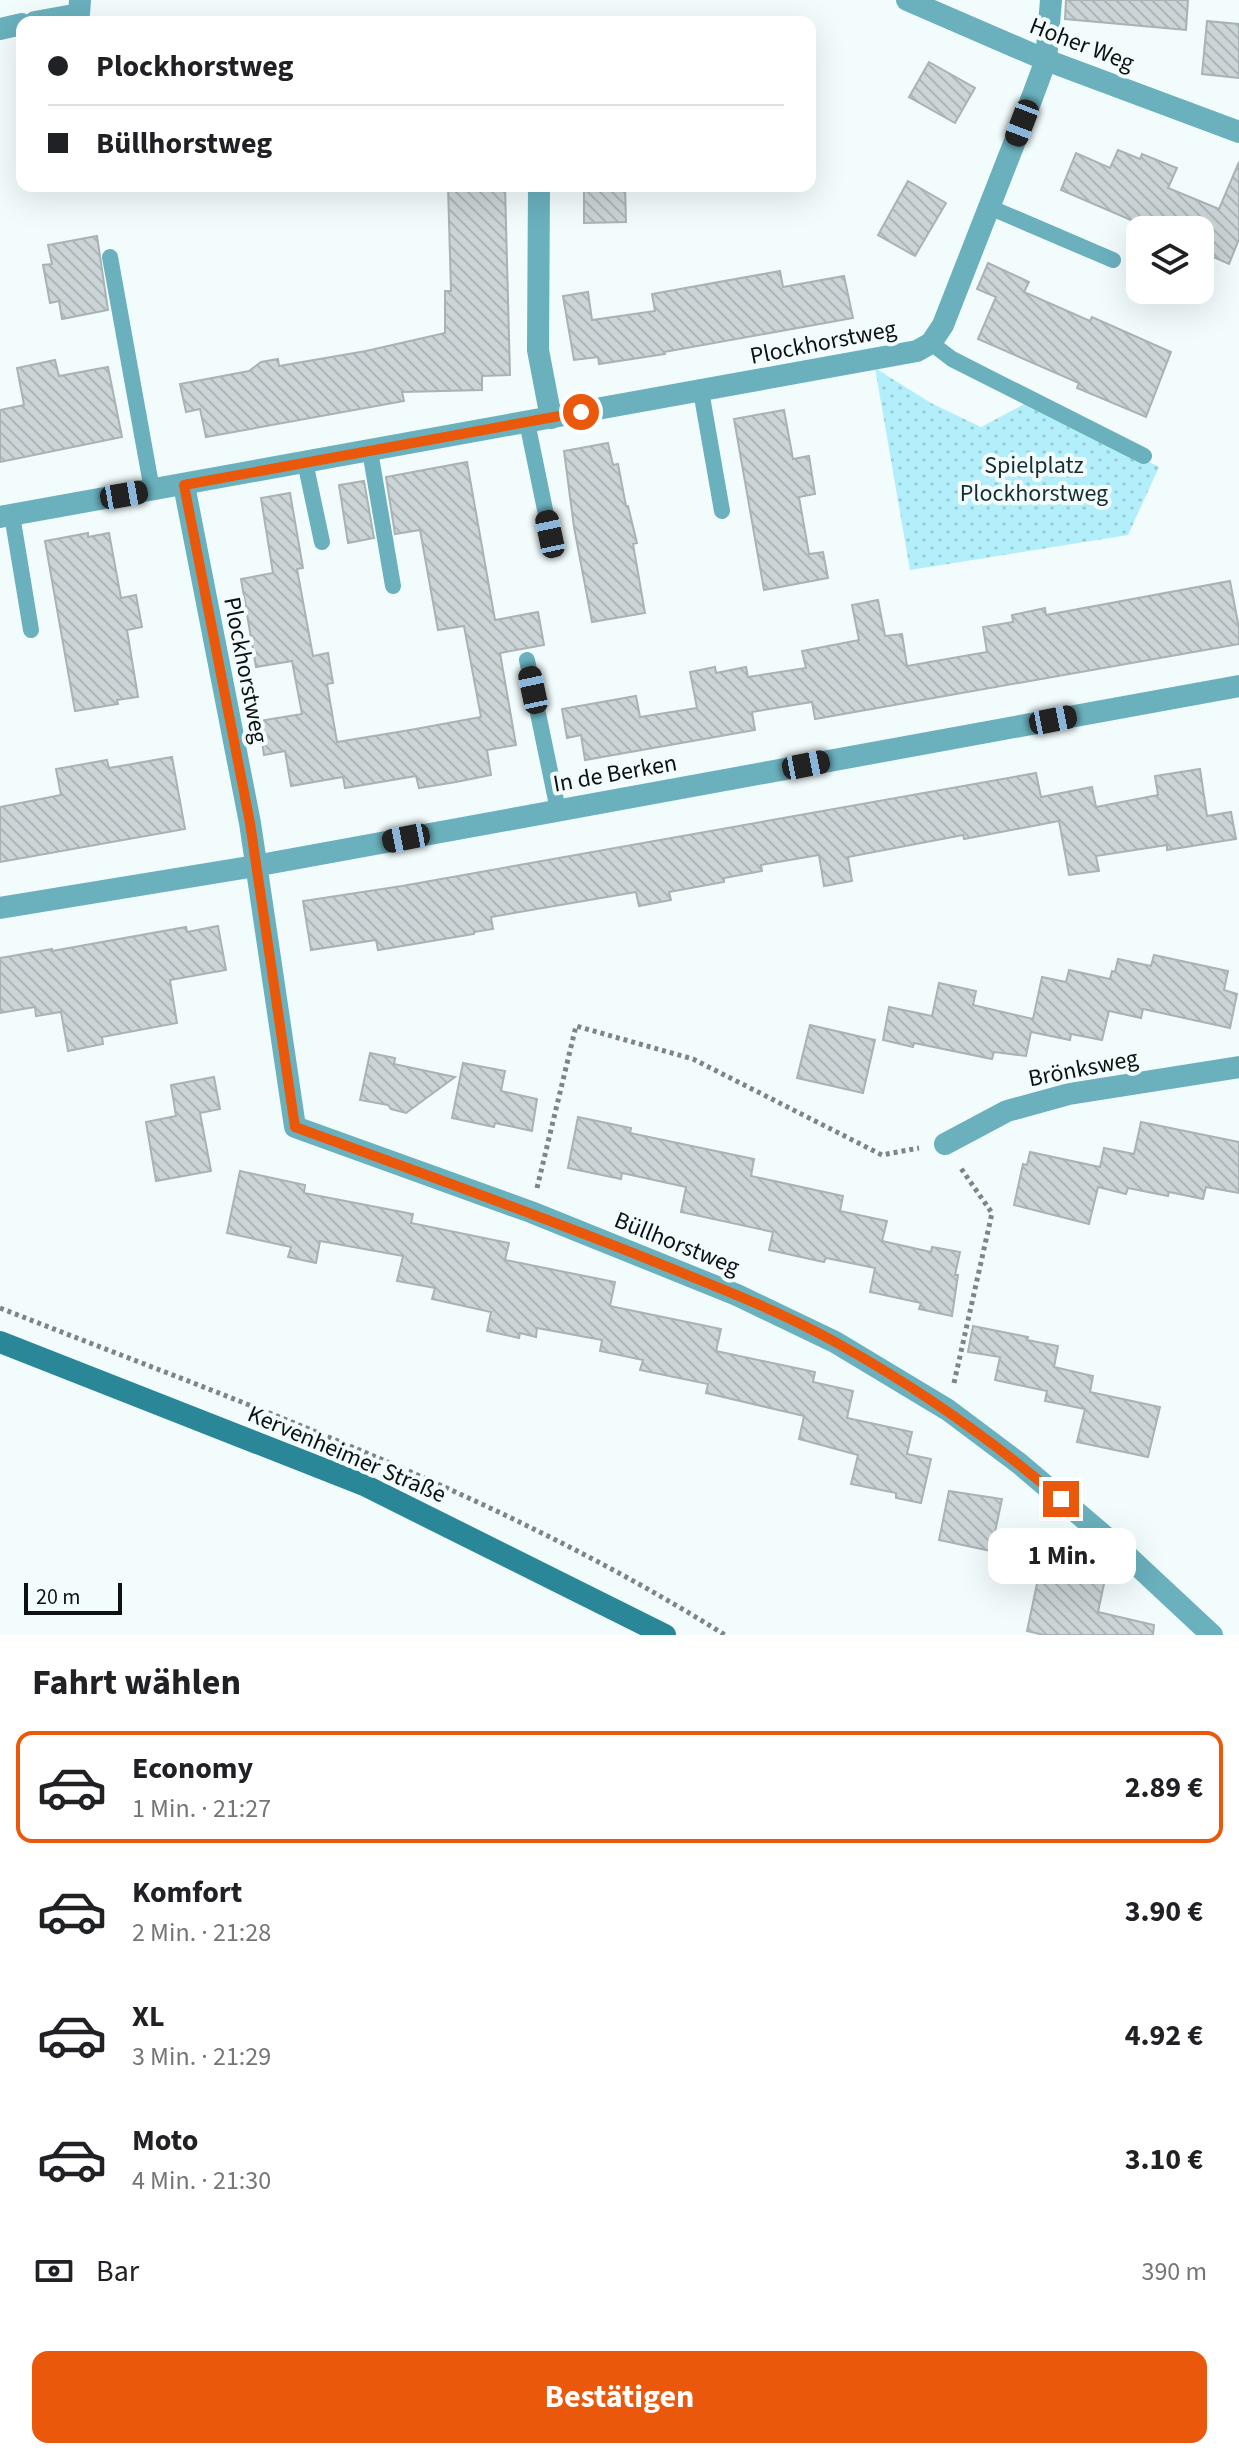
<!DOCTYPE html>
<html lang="de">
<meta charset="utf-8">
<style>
:root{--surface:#fff;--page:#f6f6f6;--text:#202124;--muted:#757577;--line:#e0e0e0;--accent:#ea580c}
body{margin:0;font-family:"Source Sans 3",sans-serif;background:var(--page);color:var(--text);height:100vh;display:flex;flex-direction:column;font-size:30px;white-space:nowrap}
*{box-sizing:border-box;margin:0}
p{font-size:26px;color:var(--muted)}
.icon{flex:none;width:44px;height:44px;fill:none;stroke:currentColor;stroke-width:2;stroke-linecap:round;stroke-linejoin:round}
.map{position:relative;height:1635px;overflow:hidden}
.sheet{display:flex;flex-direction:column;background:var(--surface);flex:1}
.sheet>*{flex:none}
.banner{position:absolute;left:16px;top:16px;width:800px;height:176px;border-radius:16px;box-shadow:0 8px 32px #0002;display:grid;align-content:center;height:176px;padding:0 32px;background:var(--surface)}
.tools{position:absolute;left:1126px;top:216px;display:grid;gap:16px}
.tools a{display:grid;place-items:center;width:88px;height:88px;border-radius:16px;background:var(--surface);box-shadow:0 8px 32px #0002;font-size:40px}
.scale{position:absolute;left:24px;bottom:20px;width:98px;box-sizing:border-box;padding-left:8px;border:4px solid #0e1111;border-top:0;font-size:22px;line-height:28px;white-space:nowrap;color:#0e1111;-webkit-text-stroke:6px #f2fcfd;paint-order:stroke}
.end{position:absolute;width:36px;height:36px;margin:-18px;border:10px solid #ea580c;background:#fff;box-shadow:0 0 0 4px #fff}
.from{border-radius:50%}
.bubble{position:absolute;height:56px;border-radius:16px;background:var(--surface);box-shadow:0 8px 32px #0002;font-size:26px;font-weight:700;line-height:56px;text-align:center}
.car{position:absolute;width:24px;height:48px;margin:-24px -12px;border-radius:10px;box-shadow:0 0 6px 2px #0007;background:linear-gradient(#222 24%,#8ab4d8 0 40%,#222 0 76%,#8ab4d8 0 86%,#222 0)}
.banner b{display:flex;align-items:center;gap:28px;height:76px;font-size:30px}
.banner b+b{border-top:2px solid var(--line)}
.banner i{width:20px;height:20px;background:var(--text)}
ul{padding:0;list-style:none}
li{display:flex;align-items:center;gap:24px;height:112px;margin:0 16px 12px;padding:0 16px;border:4px solid transparent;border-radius:16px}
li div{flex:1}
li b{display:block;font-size:30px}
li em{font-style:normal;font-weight:700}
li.active{border-color:var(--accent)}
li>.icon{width:72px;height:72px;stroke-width:1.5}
h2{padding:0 32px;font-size:36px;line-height:96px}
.pay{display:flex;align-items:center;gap:20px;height:88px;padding:0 32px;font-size:30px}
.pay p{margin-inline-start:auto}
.cta{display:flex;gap:16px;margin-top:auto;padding:16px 32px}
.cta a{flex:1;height:92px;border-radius:16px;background:var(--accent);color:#fff;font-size:32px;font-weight:700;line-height:92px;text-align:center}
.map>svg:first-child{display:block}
.grass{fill:url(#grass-dots)}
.building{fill:url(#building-back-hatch);stroke:#a9b2b4;stroke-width:2}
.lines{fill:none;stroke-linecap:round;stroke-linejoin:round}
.path{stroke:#7f8586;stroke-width:5;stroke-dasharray:4 4;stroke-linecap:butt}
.service{stroke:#6ab0bd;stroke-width:16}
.minor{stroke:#6ab0bd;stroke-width:22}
.secondary{stroke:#298797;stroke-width:22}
.route{stroke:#ea580c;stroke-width:10}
.labels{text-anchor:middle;stroke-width:8;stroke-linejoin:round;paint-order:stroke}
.street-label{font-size:24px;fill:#0e1111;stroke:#f2fcfd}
.park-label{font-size:24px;fill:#192d31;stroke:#f2fcfd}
</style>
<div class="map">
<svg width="1239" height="1635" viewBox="0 0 1239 1635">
<defs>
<pattern id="grass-dots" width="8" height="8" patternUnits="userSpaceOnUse" patternTransform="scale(2)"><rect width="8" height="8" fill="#b2effb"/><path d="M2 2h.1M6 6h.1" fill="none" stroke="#98ccd6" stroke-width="1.8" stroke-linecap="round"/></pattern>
<pattern id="building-back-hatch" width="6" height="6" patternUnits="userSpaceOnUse" patternTransform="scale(2)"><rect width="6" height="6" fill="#cbd4d6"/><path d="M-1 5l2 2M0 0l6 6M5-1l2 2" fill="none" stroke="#adb5b7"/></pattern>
</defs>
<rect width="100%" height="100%" fill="#f2fcfd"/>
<!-- grass -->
<polygon class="grass" points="875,368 931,403 981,427 1032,400 1159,467 1128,535 910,570"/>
<!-- building -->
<g class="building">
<polygon points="1066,0 1188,0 1186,30 1065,19"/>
<polygon points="1207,21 1239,24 1239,78 1202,74"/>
<polygon points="929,62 975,88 955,123 909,97"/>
<polygon points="1118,150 1140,159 1142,154 1177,168 1168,188 1219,209 1239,162 1239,239 1229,264 1200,251 1200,230 1154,230 1061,190 1076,153 1110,168"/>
<polygon points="908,181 946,203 915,256 878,235"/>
<polygon points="448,186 505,186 510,375 482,376 482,390 402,392 404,401 206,437 200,409 186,412 180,384 249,371 261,362 278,359 279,366 366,351 445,333 445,291 451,291"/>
<polygon points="584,186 625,186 626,222 584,223"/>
<polygon points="97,236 108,310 62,319 59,301 50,303 43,265 52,264 48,245"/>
<polygon points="988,263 1029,282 1024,292 1090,321 1092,317 1171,352 1146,417 1077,388 1079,383 978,339 996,297 977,289"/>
<polygon points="780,271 783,287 844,276 853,318 664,352 665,354 599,364 598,357 574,360 563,296 588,292 592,320 655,311 652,294"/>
<polygon points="55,360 59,376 108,367 122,437 0,462 0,410 24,405 17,368"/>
<polygon points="784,410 793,459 809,456 815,494 799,497 809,554 823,552 828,578 764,590 734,419"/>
<polygon points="608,443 613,465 618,464 626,506 628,506 637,543 633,544 645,613 592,622 574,527 564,451"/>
<polygon points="467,462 495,620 538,612 544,645 500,653 516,745 487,750 491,775 456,782 419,788 416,776 345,788 343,777 291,786 285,751 264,755 259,721 302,714 292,661 256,667 241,579 273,573 261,498 290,493 303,568 297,569 313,656 328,653 333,683 327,684 337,742 410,730 481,717 464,626 438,630 420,530 395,534 386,477"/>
<polygon points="364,481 374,538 348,543 339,485"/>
<polygon points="88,533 88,537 109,533 121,598 136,595 142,627 127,630 138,697 117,700 118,704 75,711 45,541"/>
<polygon points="1230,581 1239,628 1239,644 815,719 812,702 752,712 755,730 585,760 581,735 567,738 562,709 636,696 640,717 697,708 690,672 715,667 716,673 746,667 748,677 806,668 802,651 859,640 852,605 878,600 885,636 902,634 907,666 987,652 983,627 1013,622 1012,615 1045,608 1046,615"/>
<polygon points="172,757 185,829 0,862 0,807 61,795 56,769 107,760 109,768"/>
<polygon points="1200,769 1207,816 1231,812 1236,839 1167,850 1167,845 1096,856 1099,871 1069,875 1059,821 964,839 963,835 848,857 852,881 824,886 819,855 761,865 762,871 724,878 724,882 669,892 671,900 639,906 636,892 491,917 493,929 474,932 474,934 378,950 376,940 311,950 303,901 402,886 1036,773 1041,797 1092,787 1096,807 1158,795 1155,776"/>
<polygon points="218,926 226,970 170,980 177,1023 102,1037 103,1044 68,1051 61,1012 36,1016 35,1007 0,1013 0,958 52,949 52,951 186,927 187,932"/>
<polygon points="1154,955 1228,971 1224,990 1237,994 1230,1028 1143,1009 1141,1018 1109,1011 1102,1040 1071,1034 1070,1040 1031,1032 1026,1056 994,1052 992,1059 914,1043 913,1047 883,1040 889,1007 932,1016 939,983 976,991 973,1005 1033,1019 1042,977 1066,982 1069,970 1110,979 1112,971 1115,972 1118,959 1151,966"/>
<polygon points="810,1025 875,1040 863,1093 797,1078"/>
<polygon points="370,1053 395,1058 394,1064 455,1077 406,1113 391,1109 388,1105 360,1100"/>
<polygon points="463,1063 505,1071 501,1091 537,1099 532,1131 495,1123 494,1127 452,1118"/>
<polygon points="214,1077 220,1109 200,1113 211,1171 156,1181 146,1122 176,1116 171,1085"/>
<polygon points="578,1117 631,1128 630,1133 754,1159 751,1176 843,1196 840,1211 887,1221 882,1241 931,1252 932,1247 960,1252 955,1275 958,1275 952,1316 919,1309 921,1303 870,1292 875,1268 826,1258 824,1262 769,1250 773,1232 681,1212 686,1187 622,1173 621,1179 568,1168"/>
<polygon points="1141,1122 1239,1142 1239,1193 1206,1187 1203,1199 1169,1192 1168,1196 1128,1188 1126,1194 1098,1187 1089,1224 1014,1205 1023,1164 1027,1165 1030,1152 1100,1167 1104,1148 1134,1154"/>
<polygon points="240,1171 305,1185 304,1193 413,1214 411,1223 509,1243 505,1260 615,1282 610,1306 721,1329 716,1351 815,1372 813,1382 853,1391 847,1418 912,1432 907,1454 931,1459 921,1503 896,1498 896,1493 851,1484 858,1455 799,1439 804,1416 706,1393 708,1384 640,1370 643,1360 600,1351 602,1340 537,1328 536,1337 520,1333 519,1338 487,1331 491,1312 432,1299 435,1288 397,1281 403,1256 320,1241 316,1263 288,1257 291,1247 227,1233"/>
<polygon points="973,1326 1028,1337 1027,1340 1058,1346 1054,1367 1093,1376 1090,1392 1160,1407 1148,1457 1077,1442 1085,1409 1045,1401 1047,1391 995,1380 1000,1357 968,1352"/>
<polygon points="949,1491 1002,1499 991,1551 939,1540"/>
<polygon points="1041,1565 1105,1579 1098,1612 1154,1625 1153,1635 1044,1635 1027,1631"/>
</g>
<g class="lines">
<!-- path -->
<g class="path">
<polyline points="537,1188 576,1026 693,1059 882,1155 919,1148"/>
<path d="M0 1308C247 1405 499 1493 725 1635"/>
<polyline points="954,1383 992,1213 960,1167"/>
</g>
<!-- service -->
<g class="service">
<polyline points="989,207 1113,260"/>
<polyline points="110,257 152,490"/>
<polyline points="931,343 952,359 1144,456"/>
<polyline points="701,391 722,511"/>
<polyline points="527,422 550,534"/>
<polyline points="370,451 393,586"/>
<polyline points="305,462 322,542"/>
<polyline points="12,515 31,630"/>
<polyline points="527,660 558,810"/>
</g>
<!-- minor -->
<g class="minor">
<polyline points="907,0 1046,60 1239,132"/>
<polyline points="35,22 79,14 80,0"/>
<polyline points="0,29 22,24"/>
<polyline points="539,186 538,350 551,418"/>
<polyline points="184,485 250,823 295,1127 531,1212 737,1295 835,1342 948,1410 1020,1464 1122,1551 1212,1635"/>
<polyline points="0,517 917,351 931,343 943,325 1033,95 1046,60 1051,0"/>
<polyline points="0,908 255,866 1239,686"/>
<polyline points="945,1144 1007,1111 1069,1094 1239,1067"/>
</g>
<!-- secondary -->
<polyline class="secondary" points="0,1342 364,1485 665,1635"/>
</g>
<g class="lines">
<!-- route -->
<path class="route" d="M581 412 184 485 250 823 295 1127C413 1170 531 1212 648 1259 711 1285 777 1309 837 1343 918 1388 991 1439 1061 1499"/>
</g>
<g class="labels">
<!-- street labels -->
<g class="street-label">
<text transform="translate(1082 44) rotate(21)" y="8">Hoher Weg</text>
<text transform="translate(823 342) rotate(-11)" y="8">Plockhorstweg</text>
<text transform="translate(246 670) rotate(79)" y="8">Plockhorstweg</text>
<text transform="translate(615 773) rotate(-10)" y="8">In de Berken</text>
<text transform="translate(1083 1068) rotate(-11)" y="8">Brönksweg</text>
<text transform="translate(677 1243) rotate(22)" y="8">Büllhorstweg</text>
<text transform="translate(347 1454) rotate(23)" y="8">Kervenheimer Straße</text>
</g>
<!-- park labels -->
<g class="park-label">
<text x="1034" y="473">Spielplatz<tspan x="1034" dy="28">Plockhorstweg</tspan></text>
</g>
</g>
</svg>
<div class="tools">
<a><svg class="icon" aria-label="layers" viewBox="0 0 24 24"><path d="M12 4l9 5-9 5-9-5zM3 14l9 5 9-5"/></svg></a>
</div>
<div class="scale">20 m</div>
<i class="end from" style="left:581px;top:412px"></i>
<i class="end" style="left:1061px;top:1499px"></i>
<div class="bubble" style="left:988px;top:1528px;width:148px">1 Min.</div>
<i class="car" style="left:1022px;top:123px;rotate:201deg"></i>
<i class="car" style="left:124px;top:495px;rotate:80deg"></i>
<i class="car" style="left:550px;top:534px;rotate:348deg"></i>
<i class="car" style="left:533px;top:690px;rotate:348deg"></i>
<i class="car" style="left:1053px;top:720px;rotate:79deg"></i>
<i class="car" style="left:806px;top:765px;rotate:79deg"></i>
<i class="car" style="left:406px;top:838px;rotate:259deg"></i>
<div class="banner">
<b><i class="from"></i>Plockhorstweg</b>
<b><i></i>Büllhorstweg</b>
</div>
</div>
<section class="sheet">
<h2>Fahrt wählen</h2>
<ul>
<li class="active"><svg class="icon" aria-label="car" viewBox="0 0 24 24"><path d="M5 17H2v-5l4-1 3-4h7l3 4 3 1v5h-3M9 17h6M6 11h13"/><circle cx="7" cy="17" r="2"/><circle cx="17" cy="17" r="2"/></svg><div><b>Economy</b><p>1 Min. · 21:27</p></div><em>2.89 €</em></li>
<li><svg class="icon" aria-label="car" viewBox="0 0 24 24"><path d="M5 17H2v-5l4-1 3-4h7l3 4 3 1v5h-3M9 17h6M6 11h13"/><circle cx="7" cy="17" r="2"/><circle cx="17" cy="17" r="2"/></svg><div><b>Komfort</b><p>2 Min. · 21:28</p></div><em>3.90 €</em></li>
<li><svg class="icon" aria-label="car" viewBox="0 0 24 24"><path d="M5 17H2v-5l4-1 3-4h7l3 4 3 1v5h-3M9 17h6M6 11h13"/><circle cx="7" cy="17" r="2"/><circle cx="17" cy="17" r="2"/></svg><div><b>XL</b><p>3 Min. · 21:29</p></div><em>4.92 €</em></li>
<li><svg class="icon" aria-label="car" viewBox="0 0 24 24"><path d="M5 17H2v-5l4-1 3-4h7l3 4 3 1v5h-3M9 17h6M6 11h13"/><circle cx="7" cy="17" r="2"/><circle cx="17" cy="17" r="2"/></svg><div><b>Moto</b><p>4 Min. · 21:30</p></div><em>3.10 €</em></li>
</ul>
<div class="pay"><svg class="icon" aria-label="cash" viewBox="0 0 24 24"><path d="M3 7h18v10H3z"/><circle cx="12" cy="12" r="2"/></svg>Bar<p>390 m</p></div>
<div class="cta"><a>Bestätigen</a></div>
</section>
